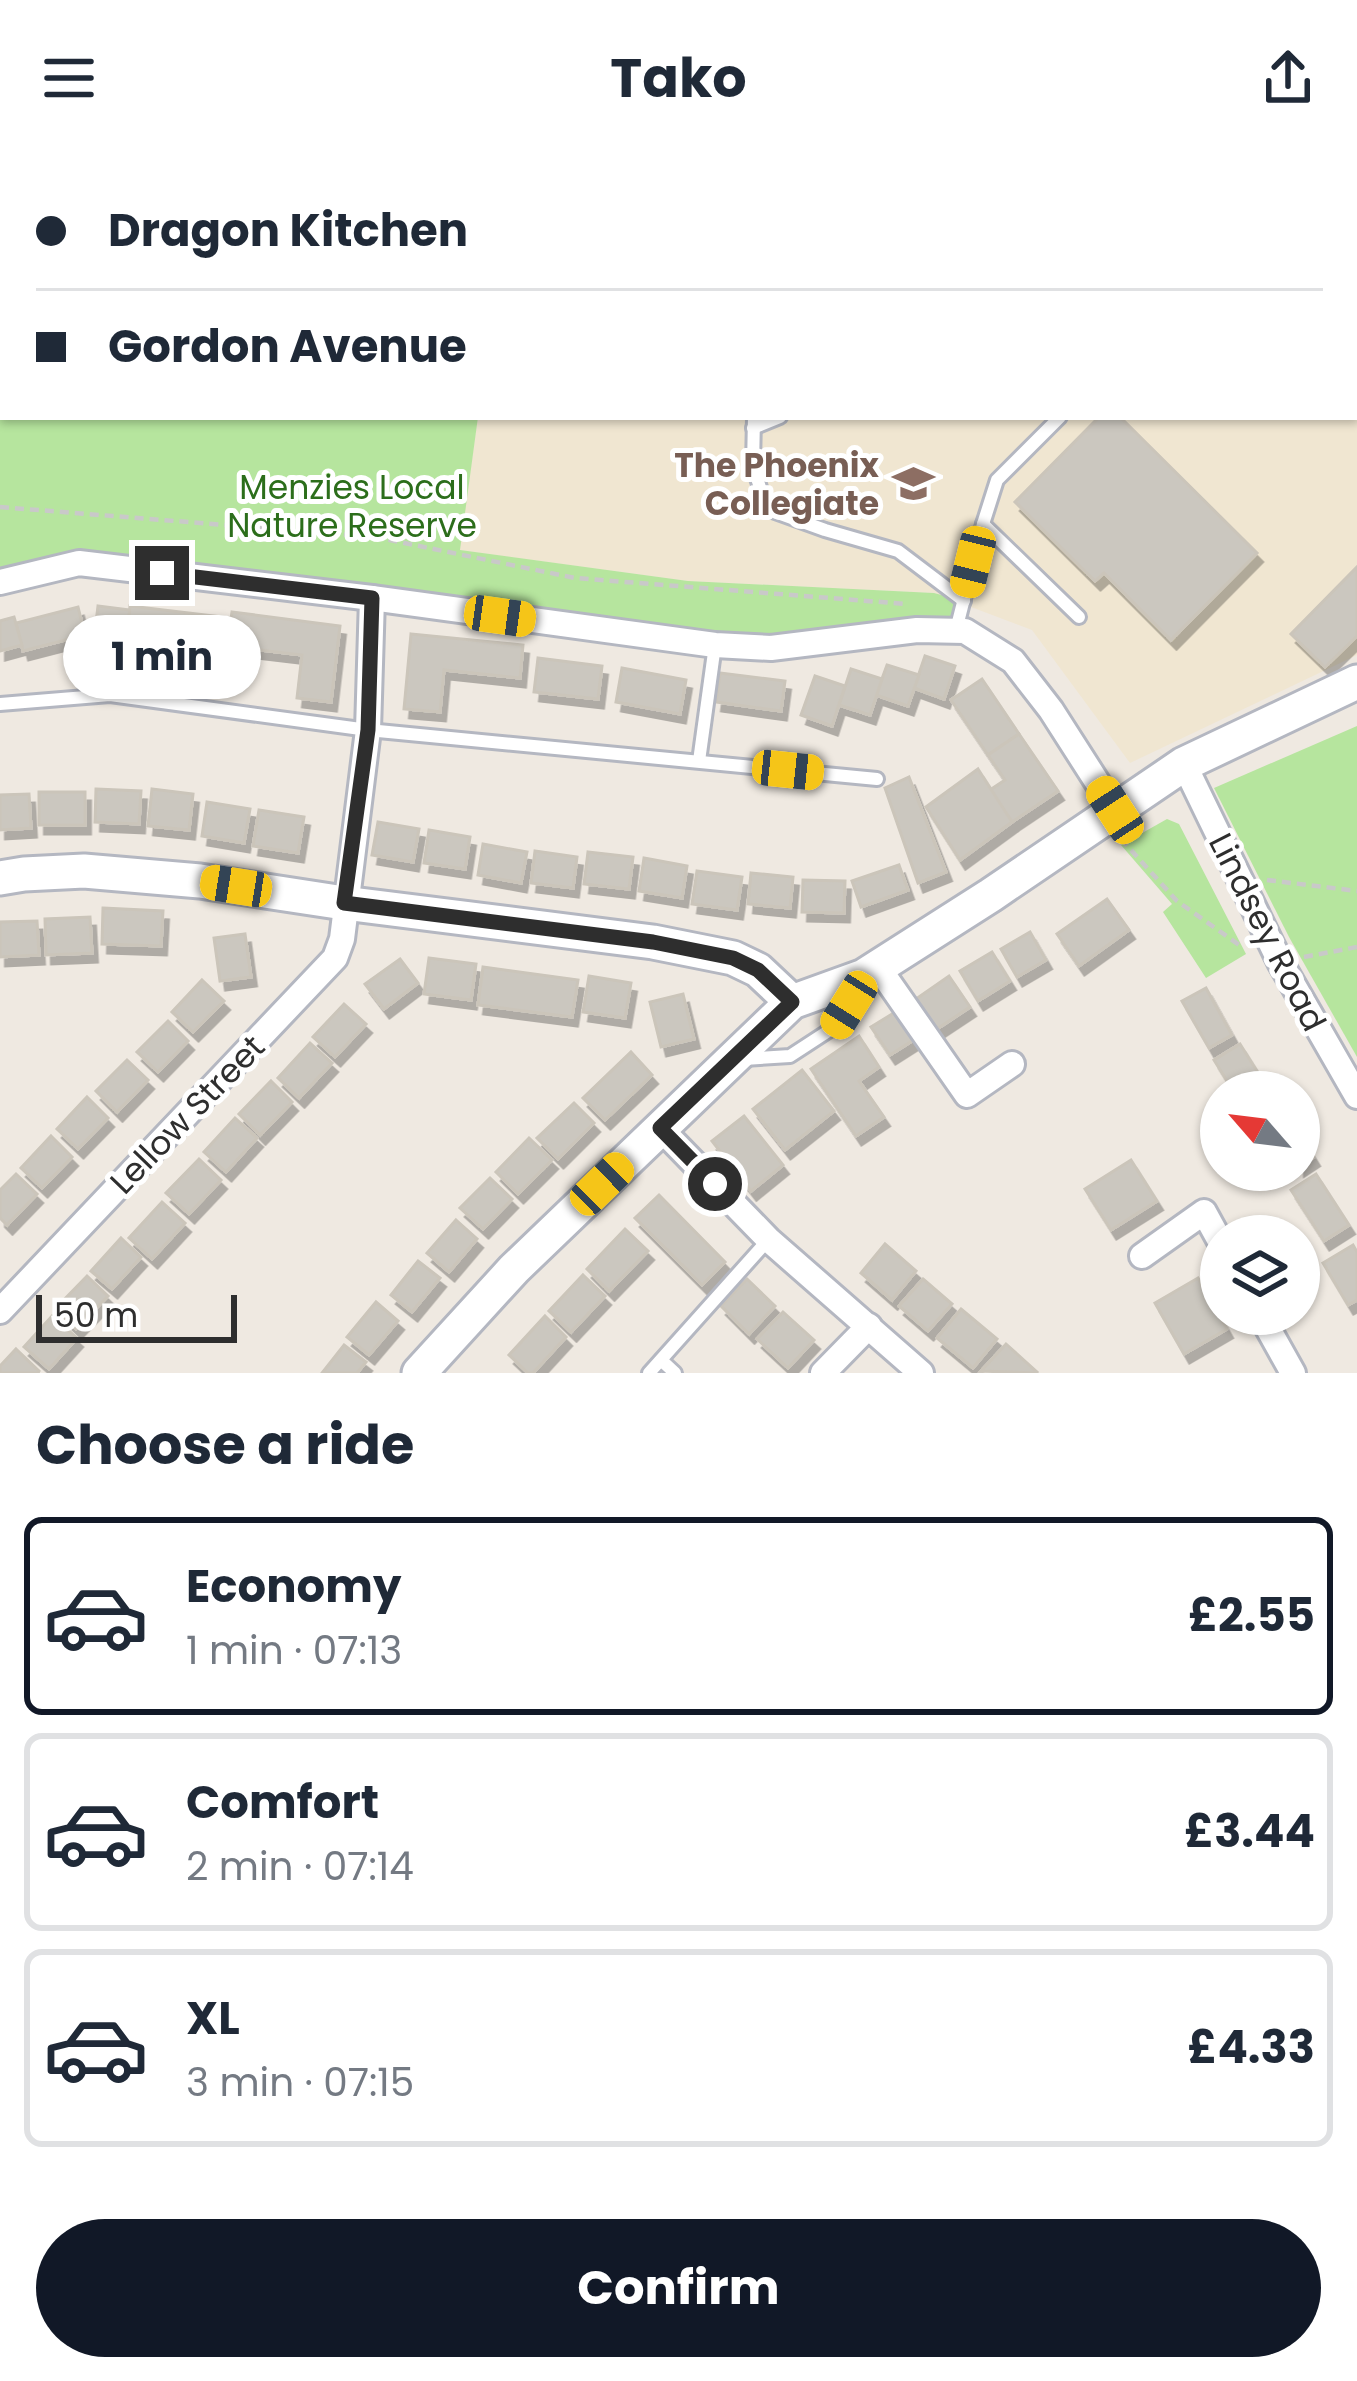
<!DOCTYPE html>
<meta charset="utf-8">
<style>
:root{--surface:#fff;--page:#f2f2f3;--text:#1f2937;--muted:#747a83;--line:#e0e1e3;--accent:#111827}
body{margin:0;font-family:Poppins,sans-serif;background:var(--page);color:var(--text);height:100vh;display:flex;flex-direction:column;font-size:45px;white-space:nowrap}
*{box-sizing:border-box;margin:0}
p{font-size:39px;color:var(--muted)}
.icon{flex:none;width:66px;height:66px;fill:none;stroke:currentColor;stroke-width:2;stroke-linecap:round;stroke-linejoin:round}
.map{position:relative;height:1217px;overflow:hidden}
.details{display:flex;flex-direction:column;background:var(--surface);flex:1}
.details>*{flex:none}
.guide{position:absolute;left:0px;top:0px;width:1359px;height:264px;box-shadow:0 3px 9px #0004;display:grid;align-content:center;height:264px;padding:0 36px;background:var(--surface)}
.needle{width:78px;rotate:298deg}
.tools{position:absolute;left:1200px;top:915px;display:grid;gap:24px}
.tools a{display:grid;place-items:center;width:120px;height:120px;border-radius:50%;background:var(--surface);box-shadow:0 3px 9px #0004;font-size:60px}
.scale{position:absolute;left:36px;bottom:30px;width:201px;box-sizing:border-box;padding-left:12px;border:6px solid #2e2e2e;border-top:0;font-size:33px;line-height:42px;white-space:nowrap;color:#2e2e2e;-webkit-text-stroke:9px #fff;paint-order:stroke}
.end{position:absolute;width:54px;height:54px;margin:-27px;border:15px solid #2e2e2e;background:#fff;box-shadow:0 0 0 6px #fff}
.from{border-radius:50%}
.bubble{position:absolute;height:84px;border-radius:42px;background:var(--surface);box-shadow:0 3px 9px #0004;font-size:39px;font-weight:700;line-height:84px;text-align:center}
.car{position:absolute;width:36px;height:72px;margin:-36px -18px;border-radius:15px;box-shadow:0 0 9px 3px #0007;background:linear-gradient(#f5c518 24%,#345 0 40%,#f5c518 0 76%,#345 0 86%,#f5c518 0)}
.guide b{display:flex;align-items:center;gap:42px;height:114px;font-size:45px}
.guide b+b{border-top:3px solid var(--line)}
.guide i{width:30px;height:30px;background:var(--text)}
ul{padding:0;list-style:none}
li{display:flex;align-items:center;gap:36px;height:198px;margin:0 24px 18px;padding:0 12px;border:6px solid var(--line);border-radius:18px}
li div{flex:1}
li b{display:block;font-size:45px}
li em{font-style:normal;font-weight:700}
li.active{border-color:var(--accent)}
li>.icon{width:108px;height:108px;stroke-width:1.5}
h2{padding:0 36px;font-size:54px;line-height:144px}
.action{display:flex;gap:24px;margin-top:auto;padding:24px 36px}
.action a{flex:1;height:138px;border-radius:72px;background:var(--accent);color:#fff;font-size:48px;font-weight:700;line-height:138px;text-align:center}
header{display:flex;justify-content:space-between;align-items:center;height:156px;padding:0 36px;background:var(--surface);font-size:54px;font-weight:700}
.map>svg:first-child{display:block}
.education{fill:#f0e6d1}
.green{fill:#b6e59e}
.building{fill:#cbc7bf;stroke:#cbc5ba;stroke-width:3;filter:url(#shadow)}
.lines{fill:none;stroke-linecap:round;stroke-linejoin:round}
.lane-casing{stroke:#b4b7c1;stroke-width:18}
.street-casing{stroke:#b4b7c1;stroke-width:30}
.secondary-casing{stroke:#b4b7c1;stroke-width:39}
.path{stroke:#c9c9c9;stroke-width:4.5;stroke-dasharray:9 6;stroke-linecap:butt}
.lane{stroke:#fff;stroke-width:12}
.street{stroke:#fff;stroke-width:24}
.secondary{stroke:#fff;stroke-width:33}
.route{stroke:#2e2e2e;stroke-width:15}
.labels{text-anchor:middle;stroke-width:10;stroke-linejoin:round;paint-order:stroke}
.education-label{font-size:33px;font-weight:bold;fill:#785e54;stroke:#fff;text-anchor:end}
.park-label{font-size:33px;fill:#2c6e1b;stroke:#fff}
.street-label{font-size:33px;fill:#2e2e2e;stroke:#fff}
</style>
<header><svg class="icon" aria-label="menu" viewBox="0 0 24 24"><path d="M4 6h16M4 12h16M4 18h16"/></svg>Tako<svg class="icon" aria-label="share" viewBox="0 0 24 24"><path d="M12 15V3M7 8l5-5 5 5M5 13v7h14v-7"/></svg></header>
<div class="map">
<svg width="1357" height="1217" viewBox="0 0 1357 1217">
<defs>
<filter id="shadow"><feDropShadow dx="5.5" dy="9" stdDeviation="0" flood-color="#0004"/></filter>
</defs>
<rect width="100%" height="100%" fill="#efe9e1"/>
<!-- education -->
<polygon class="education" points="356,0 1357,0 1357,499 1130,607 1032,474 934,437 688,425 459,394 478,261 1356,261 1356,3 358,3"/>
<!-- green -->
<g class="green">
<polygon points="0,0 356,0 358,3 3,3 3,261 478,261 460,394 688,425 934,437 964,445 956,475 771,492 79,407 0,426"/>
<polygon points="1357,570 1357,901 1289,781 1214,632"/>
<polygon points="1167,663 1179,668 1246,798 1206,822 1163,756 1172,748 1121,689"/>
</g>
<!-- building -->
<g class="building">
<polygon points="1095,0 1313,0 1316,3 1098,3"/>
<polygon points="1099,261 1120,261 1257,397 1171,484 1104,417 1095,425 1015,346"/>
<polygon points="1357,411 1357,480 1325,511 1291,478"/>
<polygon points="98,450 130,454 126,487 94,484"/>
<polygon points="130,450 231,462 227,493 127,481"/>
<polygon points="78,451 85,479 23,495 16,467"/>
<polygon points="232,456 340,470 331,546 297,542 302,499 227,490"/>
<polygon points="14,461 22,489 0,495 0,465"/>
<polygon points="411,478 523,489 520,522 444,514 440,556 404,553"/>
<polygon points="925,500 955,510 944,543 914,532"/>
<polygon points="538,502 602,510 598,543 534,536"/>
<polygon points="887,509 919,519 908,550 876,539"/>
<polygon points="622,512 686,524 680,558 616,546"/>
<polygon points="851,513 882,523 870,559 839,549"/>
<polygon points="720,517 785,525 781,555 716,546"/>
<polygon points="815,520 845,530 832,570 801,559"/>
<polygon points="982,523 1019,578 988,599 951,544"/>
<polygon points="1019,578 1058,635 1012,666 990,634 1005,624 988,599"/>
<polygon points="978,613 1012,666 960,704 926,651"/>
<polygon points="909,621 946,716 918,727 885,632"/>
<polygon points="96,633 141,635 139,668 95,666"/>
<polygon points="152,633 193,638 189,674 148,670"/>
<rect x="39" y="636" width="46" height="33"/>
<polygon points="29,638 31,672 0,674 0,639"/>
<polygon points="207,646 250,653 244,687 202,680"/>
<polygon points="259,654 304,661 298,697 253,690"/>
<polygon points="378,666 419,673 413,706 372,699"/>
<polygon points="429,674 470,681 465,713 424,707"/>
<polygon points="483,688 527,696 521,727 478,719"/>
<polygon points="535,695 577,701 573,732 531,727"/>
<polygon points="588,696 633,701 629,733 584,728"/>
<polygon points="644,702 687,710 682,742 639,735"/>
<polygon points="899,709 908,734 861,751 852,725"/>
<polygon points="697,715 742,721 737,754 692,748"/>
<polygon points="751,717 793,721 790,752 748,748"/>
<polygon points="803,724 845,725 844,757 802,756"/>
<polygon points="1107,743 1129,774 1079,810 1057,778"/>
<polygon points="103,752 163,755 161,790 102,788"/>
<polygon points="90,761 92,797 46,799 45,763"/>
<polygon points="37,765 39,799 0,801 0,766"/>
<polygon points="1030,776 1046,804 1017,821 1001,793"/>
<polygon points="245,778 251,821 220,825 214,782"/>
<polygon points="992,796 1010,825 978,845 960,815"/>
<polygon points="429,802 476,808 471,844 424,838"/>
<polygon points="400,803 418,827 384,853 365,828"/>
<polygon points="483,811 578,824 572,861 478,849"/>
<polygon points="589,820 631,827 625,862 583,856"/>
<polygon points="949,820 970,851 934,875 913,845"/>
<polygon points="202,824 224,845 193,876 172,856"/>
<polygon points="1206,832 1232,879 1209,892 1182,845"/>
<polygon points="683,838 694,883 661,891 650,846"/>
<polygon points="344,848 366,868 335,901 313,881"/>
<polygon points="897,855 915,883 890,899 871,871"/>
<polygon points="168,865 188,885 158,916 137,896"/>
<polygon points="859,880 879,911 859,925 884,961 856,980 811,913"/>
<polygon points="310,887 332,907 299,942 278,922"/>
<polygon points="1240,888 1270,936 1234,936 1214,904"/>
<polygon points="631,896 652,919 605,964 583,942"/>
<polygon points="127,904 148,924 117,956 96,935"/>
<polygon points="802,914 834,955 785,994 753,953"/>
<polygon points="271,925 292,946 260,979 239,958"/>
<polygon points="87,941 108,962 78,993 57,973"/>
<polygon points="574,947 594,967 558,1003 537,982"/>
<polygon points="744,960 783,1009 751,1035 712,985"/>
<polygon points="235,962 257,982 226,1016 204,996"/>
<polygon points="1299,977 1314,1001 1299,1011"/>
<polygon points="51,980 72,1001 42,1032 21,1012"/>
<polygon points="529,982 552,1004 518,1038 496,1016"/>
<polygon points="199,1003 221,1024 189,1058 166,1037"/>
<polygon points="1131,1004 1157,1045 1111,1074 1085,1033"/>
<polygon points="16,1018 37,1038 7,1069 0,1062 0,1034"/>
<polygon points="1316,1018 1349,1069 1324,1085 1291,1034"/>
<polygon points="490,1022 512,1043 483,1073 460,1052"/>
<polygon points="659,1039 725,1106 702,1129 635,1062"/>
<polygon points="162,1046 185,1067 152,1103 129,1082"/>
<polygon points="456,1064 477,1083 449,1116 427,1097"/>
<polygon points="625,1073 648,1095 609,1135 587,1113"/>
<polygon points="121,1082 141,1101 112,1133 91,1115"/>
<polygon points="885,1088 916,1115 892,1144 861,1117"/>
<polygon points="1353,1089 1357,1096 1357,1144 1348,1149 1323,1107"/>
<polygon points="418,1105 440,1122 412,1156 391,1139"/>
<polygon points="583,1119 605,1140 571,1176 549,1155"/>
<polygon points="87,1120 108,1140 76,1173 55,1153"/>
<polygon points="1198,1122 1227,1173 1184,1198 1155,1147"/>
<polygon points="747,1123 775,1150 749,1178 721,1150"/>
<polygon points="923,1123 952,1148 928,1175 899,1150"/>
<polygon points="376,1146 398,1165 369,1199 347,1181"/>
<polygon points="961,1153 997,1183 973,1212 937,1182"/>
<polygon points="783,1156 814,1184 788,1212 757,1183"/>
<polygon points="52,1160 77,1182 49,1213 24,1191"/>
<polygon points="545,1160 566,1181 533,1217 528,1217 509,1199"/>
<polygon points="1006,1188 1037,1216 1036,1217 981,1215"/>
<polygon points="344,1189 366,1206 357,1217 322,1217"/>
<polygon points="16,1193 39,1215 38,1217 0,1217 0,1210"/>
</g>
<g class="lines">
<defs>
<g id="lane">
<polyline points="754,261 753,310 767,353 825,374 898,395 964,445"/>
<polyline points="753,272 780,261"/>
<polyline points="983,368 997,324 1060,261"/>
<polyline points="956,474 983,368 1079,461"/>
<polyline points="0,548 110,539 368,574 877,623"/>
<polyline points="699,605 715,489"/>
<polyline points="744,903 790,900 836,870 849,849 847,827"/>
<polyline points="661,1204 675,1217"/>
<polyline points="649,1217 768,1084"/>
</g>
<g id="street">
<polyline points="0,426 79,407 372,442 715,489 771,492 917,474 965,475 1013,505 1051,554 1115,654"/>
<polyline points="1184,608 1280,806 1357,940"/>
<polyline points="878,811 967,939 1012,908"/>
<polyline points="660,972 769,1084 921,1217"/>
<polyline points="1142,1100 1204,1056 1221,1087"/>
<polyline points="0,1155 335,802 342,783 368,574 372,442"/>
<polyline points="1260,1158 1293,1217"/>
<polyline points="823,1217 869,1170"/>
</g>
<g id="secondary">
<polyline points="0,722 24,718 84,715 200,725 344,747 653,786 733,802 758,814 792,846"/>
<polyline points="419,1217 514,1113 792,846 864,820 991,739 1184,608 1357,526"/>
</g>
</defs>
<!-- lane casing -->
<use href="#lane" class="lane-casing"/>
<!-- street casing -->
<use href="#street" class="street-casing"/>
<!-- secondary casing -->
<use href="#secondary" class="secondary-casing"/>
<!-- path -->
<g class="path">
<polyline points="0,351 375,381 575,422 906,448"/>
<polyline points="1121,683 1177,745 1242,791"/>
<polyline points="1267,724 1357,735"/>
<polyline points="1304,801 1357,791"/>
</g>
<!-- lane -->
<use href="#lane" class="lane"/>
<!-- street -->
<use href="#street" class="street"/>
<!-- secondary -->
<use href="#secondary" class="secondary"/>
</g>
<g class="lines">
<!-- route -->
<polyline class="route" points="162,417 372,442 368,574 344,747 653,786 733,802 758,814 792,846 660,972 715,1028"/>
</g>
<!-- icons -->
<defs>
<symbol id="school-bare" viewBox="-9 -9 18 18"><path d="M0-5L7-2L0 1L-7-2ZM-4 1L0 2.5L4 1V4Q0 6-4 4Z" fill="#8d6e63" stroke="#fff" stroke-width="2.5" paint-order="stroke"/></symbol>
</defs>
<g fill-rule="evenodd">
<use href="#school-bare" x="884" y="298" width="59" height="59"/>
</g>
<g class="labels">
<!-- education labels -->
<g class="education-label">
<text x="879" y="321">The Phoenix<tspan x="879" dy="38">Collegiate</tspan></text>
</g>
<!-- park labels -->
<g class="park-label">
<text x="352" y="343">Menzies Local<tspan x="352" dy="38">Nature Reserve</tspan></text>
</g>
<!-- street labels -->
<g class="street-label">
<text transform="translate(1268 776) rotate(63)" y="12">Lindsey Road</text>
<text transform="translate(187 958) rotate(-46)" y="12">Lellow Street</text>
</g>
</g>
</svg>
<div class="tools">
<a><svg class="needle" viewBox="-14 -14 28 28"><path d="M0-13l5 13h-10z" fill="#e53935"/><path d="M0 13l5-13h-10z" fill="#747a83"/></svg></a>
<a><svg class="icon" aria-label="layers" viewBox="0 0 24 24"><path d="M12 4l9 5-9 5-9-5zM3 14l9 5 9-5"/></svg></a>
</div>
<div class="scale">50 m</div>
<i class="end from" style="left:715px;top:1028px"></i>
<i class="end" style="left:162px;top:417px"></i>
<div class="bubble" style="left:63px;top:459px;width:198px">1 min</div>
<i class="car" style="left:973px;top:406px;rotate:194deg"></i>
<i class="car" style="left:500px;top:460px;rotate:98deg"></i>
<i class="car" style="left:788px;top:614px;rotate:96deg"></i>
<i class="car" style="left:1115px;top:654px;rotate:327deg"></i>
<i class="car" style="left:236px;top:730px;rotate:279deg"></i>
<i class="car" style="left:849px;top:849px;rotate:212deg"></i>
<i class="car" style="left:602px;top:1028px;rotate:46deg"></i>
<div class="guide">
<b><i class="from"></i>Dragon Kitchen</b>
<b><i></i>Gordon Avenue</b>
</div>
</div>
<section class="details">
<h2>Choose a ride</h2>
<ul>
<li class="active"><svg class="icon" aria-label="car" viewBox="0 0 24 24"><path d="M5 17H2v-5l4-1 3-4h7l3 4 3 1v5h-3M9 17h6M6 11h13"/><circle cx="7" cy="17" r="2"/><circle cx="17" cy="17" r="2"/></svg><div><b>Economy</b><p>1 min · 07:13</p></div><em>£2.55</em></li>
<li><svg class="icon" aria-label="car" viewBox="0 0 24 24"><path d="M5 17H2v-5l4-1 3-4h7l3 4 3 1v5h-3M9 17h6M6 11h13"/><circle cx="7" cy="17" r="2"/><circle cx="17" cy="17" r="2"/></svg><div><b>Comfort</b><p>2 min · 07:14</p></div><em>£3.44</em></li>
<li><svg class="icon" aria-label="car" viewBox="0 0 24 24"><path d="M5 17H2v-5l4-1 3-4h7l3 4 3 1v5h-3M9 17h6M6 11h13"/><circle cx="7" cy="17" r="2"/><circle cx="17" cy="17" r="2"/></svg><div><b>XL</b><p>3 min · 07:15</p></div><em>£4.33</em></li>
</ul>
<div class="action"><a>Confirm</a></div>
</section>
